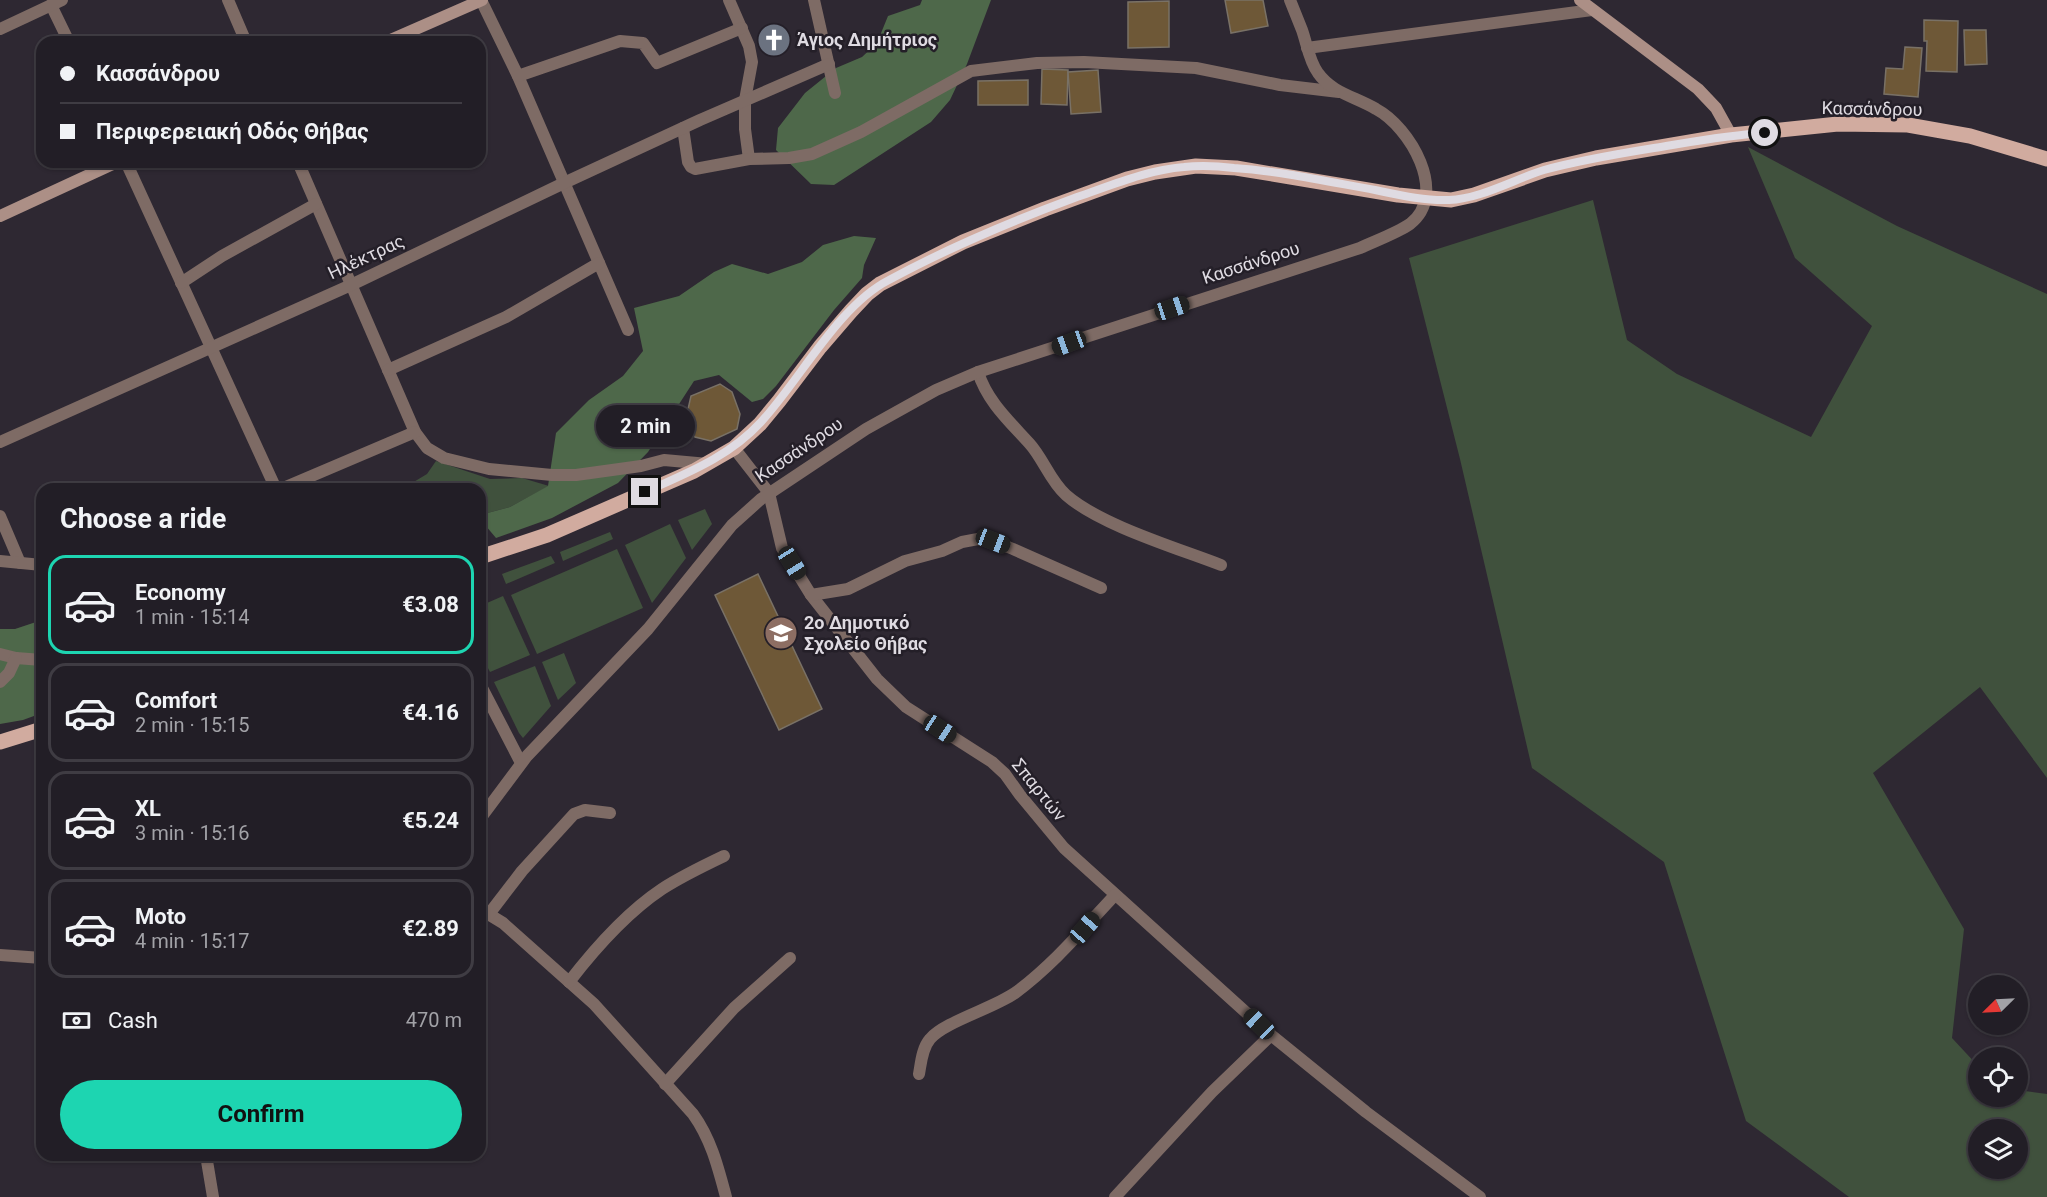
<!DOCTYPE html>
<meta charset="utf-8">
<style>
:root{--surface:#221e26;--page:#2e2b32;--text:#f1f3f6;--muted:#a2a2a7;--line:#3f3c43;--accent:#1dd5b1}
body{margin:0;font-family:Roboto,sans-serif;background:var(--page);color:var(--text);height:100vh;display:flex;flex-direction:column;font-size:22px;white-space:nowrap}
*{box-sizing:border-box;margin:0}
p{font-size:20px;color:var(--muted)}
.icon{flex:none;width:33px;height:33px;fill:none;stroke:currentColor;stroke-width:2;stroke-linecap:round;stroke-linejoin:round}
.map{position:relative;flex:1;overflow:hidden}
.details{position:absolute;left:36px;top:483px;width:450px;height:678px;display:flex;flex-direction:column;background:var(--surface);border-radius:18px;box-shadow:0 2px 4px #0004,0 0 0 2px var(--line)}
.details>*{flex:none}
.hud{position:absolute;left:36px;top:36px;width:450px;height:132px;border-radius:18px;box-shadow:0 2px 4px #0004,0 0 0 2px var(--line);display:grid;align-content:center;height:132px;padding:0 24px;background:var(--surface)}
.needle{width:39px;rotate:246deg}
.fabs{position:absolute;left:1968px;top:975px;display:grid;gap:12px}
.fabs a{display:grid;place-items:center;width:60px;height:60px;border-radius:50%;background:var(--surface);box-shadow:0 2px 4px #0004,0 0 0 2px var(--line);font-size:30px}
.end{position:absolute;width:27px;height:27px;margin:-14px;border:8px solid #dfdbe2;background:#111;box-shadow:0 0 0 3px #111}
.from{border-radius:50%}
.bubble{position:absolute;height:42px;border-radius:21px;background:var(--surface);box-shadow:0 2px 4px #0004,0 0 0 2px var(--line);font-size:20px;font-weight:700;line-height:42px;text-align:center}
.car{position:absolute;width:18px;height:36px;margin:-18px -9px;border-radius:8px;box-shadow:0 0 4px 2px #0007;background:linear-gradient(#222 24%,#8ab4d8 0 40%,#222 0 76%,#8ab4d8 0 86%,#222 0)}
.hud b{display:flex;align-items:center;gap:21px;height:57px;font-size:22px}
.hud b+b{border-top:2px solid var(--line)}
.hud i{width:15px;height:15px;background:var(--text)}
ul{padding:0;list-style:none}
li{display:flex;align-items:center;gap:18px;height:99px;margin:0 12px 9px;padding:0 12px;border:3px solid var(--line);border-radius:18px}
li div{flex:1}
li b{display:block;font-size:22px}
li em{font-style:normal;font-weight:700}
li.on{border-color:var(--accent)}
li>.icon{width:54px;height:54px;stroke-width:1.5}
h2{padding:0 24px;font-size:27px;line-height:72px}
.pay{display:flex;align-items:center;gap:15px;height:66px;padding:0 24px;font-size:22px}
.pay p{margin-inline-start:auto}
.cta{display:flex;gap:12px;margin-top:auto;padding:12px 24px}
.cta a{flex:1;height:69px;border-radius:36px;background:var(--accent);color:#111;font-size:24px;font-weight:700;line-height:69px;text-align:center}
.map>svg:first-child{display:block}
.green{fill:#40513d;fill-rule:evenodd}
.forest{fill:#4e684a}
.building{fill:#6e5837;stroke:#797166;stroke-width:1.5}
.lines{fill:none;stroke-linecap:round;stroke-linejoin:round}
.street{stroke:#7e6b65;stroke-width:12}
.secondary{stroke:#ac8f86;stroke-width:12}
.primary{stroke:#d1ab9f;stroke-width:15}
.route{stroke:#dfdbe2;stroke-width:8}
.labels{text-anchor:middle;stroke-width:5;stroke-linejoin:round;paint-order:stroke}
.poi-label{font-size:18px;font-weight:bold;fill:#dfdbe2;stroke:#241f28;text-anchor:start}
.street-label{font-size:18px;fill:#dfdbe2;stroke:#241f28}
</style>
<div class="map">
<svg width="2047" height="1197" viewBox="0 0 2047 1197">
<rect width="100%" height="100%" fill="#2e2832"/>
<!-- green -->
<g class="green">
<path d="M1748 147 1897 226 2047 294V778L1980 687 1873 773 1964 929 1952 1038 1978 1066V1096H2018V1090L2047 1094V1197H1849L1746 1121 1664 862 1532 768 1460 459 1409 258 1593 200 1627 340 1677 374 1811 437 1872 326 1795 258ZM1978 1130H2018V1168H1978Z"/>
<polygon points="436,461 490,479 522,478 549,486 510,507 480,515 480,489 402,489 427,474"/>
<polygon points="705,509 712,524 692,550 678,520"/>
<polygon points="670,524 686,558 652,603 625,545"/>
<polygon points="610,532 613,539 563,561 560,552"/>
<polygon points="617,549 643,608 537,654 511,595"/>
<polygon points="551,556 555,563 506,584 502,574"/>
<polygon points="503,596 530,655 490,672 480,653 480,606"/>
<polygon points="564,653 576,683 558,700 542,662"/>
<polygon points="535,666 551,706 523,738 519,733 494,682"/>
</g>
<!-- forest -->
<g class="forest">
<polygon points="922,0 991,0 967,64 950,100 931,122 834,185 811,184 776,150 778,128 805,93 836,68 862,57 877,43 888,16 920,5"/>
<polygon points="854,236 876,238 864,265 862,278 834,310 776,386 763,399 752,402 719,375 694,381 648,452 618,483 552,518 496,538 480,519 480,515 510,507 548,486 556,433 589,400 623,376 643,351 634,308 679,296 714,272 732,264 768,274 802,262 823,245"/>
<polygon points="42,620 42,713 23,720 0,724 0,629 15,629"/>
</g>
<!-- building -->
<g class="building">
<polygon points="1225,0 1263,0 1268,26 1231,33"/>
<polygon points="1169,1 1169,47 1128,48 1128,2"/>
<polygon points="1924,20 1958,21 1957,72 1926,71 1927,41 1924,41"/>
<polygon points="1964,30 1986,30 1987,64 1965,65"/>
<polygon points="1905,47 1922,48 1918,97 1884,94 1886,68 1903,69"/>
<polygon points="1042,69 1068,70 1067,105 1041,104"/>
<polygon points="1098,70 1101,112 1071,114 1068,72"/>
<polygon points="1028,80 1028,105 978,105 978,81"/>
<polygon points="720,384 732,392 740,414 737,429 711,441 695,437 686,418 691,396"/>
<polygon points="758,574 822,709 779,730 715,595"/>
</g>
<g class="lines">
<!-- street -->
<g class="street">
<polyline points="228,0 246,42"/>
<polyline points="481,0 518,76 628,330"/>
<polyline points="729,0 749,46 752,62 745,100 745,129 749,159"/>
<polyline points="814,0 835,93"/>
<polyline points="51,5 69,42"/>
<polyline points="0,29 62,0"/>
<polyline points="1307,48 1592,10"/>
<polyline points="518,76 620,41 643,43 657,63 742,28"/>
<polyline points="683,128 688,162 691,167 695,169 749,159 789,158 812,154 861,132 971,71 1037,63 1084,62 1196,68 1280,85 1339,92"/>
<polyline points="126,162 276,489"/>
<polyline points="298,162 415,432 427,448 444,458 489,469 552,475 576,475 641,466 664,460 708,464"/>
<polyline points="181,283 222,256 316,204"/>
<polyline points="388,370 506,317 599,263"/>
<path d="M978 372C987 401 1009 421 1029 443 1043 458 1050 481 1066 495 1100 525 1177 548 1221 565"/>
<polyline points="0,442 351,285 564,183 700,120 829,64"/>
<polyline points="734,448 769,493 782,548 811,595 877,679 906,707 992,762 1005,774 1020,795 1064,848 1271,1035"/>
<polyline points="281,489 415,432"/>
<polyline points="0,516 20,563"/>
<polyline points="0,561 42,565"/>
<polyline points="811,595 848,589 905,561 942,551 962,542 978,539 993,541 1013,549 1101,588"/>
<polyline points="0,654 16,658 42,660"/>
<polyline points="0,682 9,673 16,658"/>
<polyline points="480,684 521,763"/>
<path d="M480 819 527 756 648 629 732 525 761 499 866 429 936 390 978 372 1360 248C1375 241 1397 233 1410 224 1449 194 1410 127 1376 109 1356 97 1332 93 1318 73 1309 61 1307 44 1302 30 1298 20 1294 10 1290 0"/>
<path d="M480 909 503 923 594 1004 693 1114C711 1139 718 1167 726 1197"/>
<polyline points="489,914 522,871 574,814 585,810 610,813"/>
<polyline points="0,955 42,958"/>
<path d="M569 982C596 947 626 913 662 889 682 876 703 866 724 856"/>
<path d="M919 1074C921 1063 922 1048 930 1039 944 1022 994 1008 1015 993 1053 965 1083 929 1115 895"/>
<polyline points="665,1084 734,1008 790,958"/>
<polyline points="206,1155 213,1197"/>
<polyline points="1115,1197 1212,1092 1271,1035 1366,1112 1480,1197"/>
</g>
<!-- secondary -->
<g class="secondary">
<polyline points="1580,0 1698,89 1716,108 1731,135"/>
<polyline points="386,42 482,0"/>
<polyline points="0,216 117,162"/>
</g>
<!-- primary -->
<g class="primary">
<polyline points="480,557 547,535 694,471 734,448 760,424 779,401 820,347 851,311 867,294 880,284 963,242 1045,209 1127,179 1155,172 1196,166 1236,168 1398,195 1451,200 1474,195 1545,170 1596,158 1731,135 1838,124 1908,125 1970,136 2047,159"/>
<polyline points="0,742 42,729"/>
</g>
</g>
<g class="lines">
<!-- route -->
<path class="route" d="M645 492C687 473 729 457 761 422 800 380 838 306 889 280 950 247 1012 221 1077 197 1112 185 1147 170 1184 167 1201 165 1218 166 1234 168 1280 171 1330 182 1375 190 1399 195 1425 201 1449 200 1480 199 1515 179 1544 170 1580 160 1617 154 1654 148 1691 142 1727 135 1765 133"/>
</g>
<!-- icons -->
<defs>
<symbol id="church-disc" viewBox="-11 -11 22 22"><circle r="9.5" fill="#6b7280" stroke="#241f28"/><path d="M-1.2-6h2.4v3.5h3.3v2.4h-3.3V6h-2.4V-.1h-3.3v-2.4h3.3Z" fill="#fff"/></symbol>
<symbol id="school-disc" viewBox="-11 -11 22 22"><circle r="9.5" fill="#8d6e63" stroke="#241f28"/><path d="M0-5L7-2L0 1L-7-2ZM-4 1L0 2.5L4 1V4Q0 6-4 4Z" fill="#fff"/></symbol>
</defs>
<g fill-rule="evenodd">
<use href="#church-disc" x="755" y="21" width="38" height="38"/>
<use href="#school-disc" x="762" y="614" width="38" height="38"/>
</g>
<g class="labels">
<!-- poi labels -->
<g class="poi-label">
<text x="797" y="46">Άγιος Δημήτριος</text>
<text x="804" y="629">2ο Δημοτικό<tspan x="804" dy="21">Σχολείο Θήβας</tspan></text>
</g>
<!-- street labels -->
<g class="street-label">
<text transform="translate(1872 109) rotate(1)" y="6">Κασσάνδρου</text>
<text transform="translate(366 257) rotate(-25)" y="6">Ηλέκτρας</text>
<text transform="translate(1251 263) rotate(-18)" y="6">Κασσάνδρου</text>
<text transform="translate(799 450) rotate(-34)" y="6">Κασσάνδρου</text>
<text transform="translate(1039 790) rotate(51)" y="6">Σπαρτών</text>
</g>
</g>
</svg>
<div class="fabs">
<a><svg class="needle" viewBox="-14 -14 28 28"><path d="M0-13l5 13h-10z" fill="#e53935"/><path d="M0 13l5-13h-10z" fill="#a2a2a7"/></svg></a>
<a><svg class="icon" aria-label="locate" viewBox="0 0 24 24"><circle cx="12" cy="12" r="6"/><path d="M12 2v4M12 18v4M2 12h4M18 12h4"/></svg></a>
<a><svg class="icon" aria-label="layers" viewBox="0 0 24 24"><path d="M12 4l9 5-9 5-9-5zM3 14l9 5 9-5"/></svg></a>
</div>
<i class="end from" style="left:1765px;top:133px"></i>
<i class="end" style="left:645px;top:492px"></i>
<div class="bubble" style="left:596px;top:405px;width:99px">2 min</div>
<i class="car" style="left:1172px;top:308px;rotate:72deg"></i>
<i class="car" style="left:1069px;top:343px;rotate:250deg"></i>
<i class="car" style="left:993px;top:541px;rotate:111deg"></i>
<i class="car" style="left:792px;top:563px;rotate:148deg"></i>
<i class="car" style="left:940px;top:729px;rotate:123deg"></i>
<i class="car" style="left:1085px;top:928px;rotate:41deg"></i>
<i class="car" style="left:1259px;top:1024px;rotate:314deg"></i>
<div class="hud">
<b><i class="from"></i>Κασσάνδρου</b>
<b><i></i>Περιφερειακή Οδός Θήβας</b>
</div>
<section class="details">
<h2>Choose a ride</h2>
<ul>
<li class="on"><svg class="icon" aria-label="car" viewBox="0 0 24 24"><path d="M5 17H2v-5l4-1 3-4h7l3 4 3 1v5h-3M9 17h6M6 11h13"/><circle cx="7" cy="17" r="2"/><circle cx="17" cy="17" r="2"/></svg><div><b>Economy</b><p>1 min · 15:14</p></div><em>€3.08</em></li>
<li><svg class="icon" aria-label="car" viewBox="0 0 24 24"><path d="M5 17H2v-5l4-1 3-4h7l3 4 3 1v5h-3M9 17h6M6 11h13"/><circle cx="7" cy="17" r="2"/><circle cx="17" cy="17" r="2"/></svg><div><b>Comfort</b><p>2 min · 15:15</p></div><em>€4.16</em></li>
<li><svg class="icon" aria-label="car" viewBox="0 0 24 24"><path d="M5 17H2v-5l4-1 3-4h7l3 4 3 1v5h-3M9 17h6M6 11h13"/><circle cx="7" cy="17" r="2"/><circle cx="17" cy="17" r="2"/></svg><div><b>XL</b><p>3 min · 15:16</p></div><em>€5.24</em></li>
<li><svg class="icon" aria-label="car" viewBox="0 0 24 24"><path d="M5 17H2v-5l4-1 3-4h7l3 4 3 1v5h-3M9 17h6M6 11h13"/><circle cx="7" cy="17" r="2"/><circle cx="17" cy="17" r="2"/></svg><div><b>Moto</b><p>4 min · 15:17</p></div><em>€2.89</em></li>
</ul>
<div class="pay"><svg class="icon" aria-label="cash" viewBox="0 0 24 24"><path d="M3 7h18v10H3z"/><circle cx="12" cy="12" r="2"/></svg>Cash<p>470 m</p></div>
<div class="cta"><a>Confirm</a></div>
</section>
</div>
